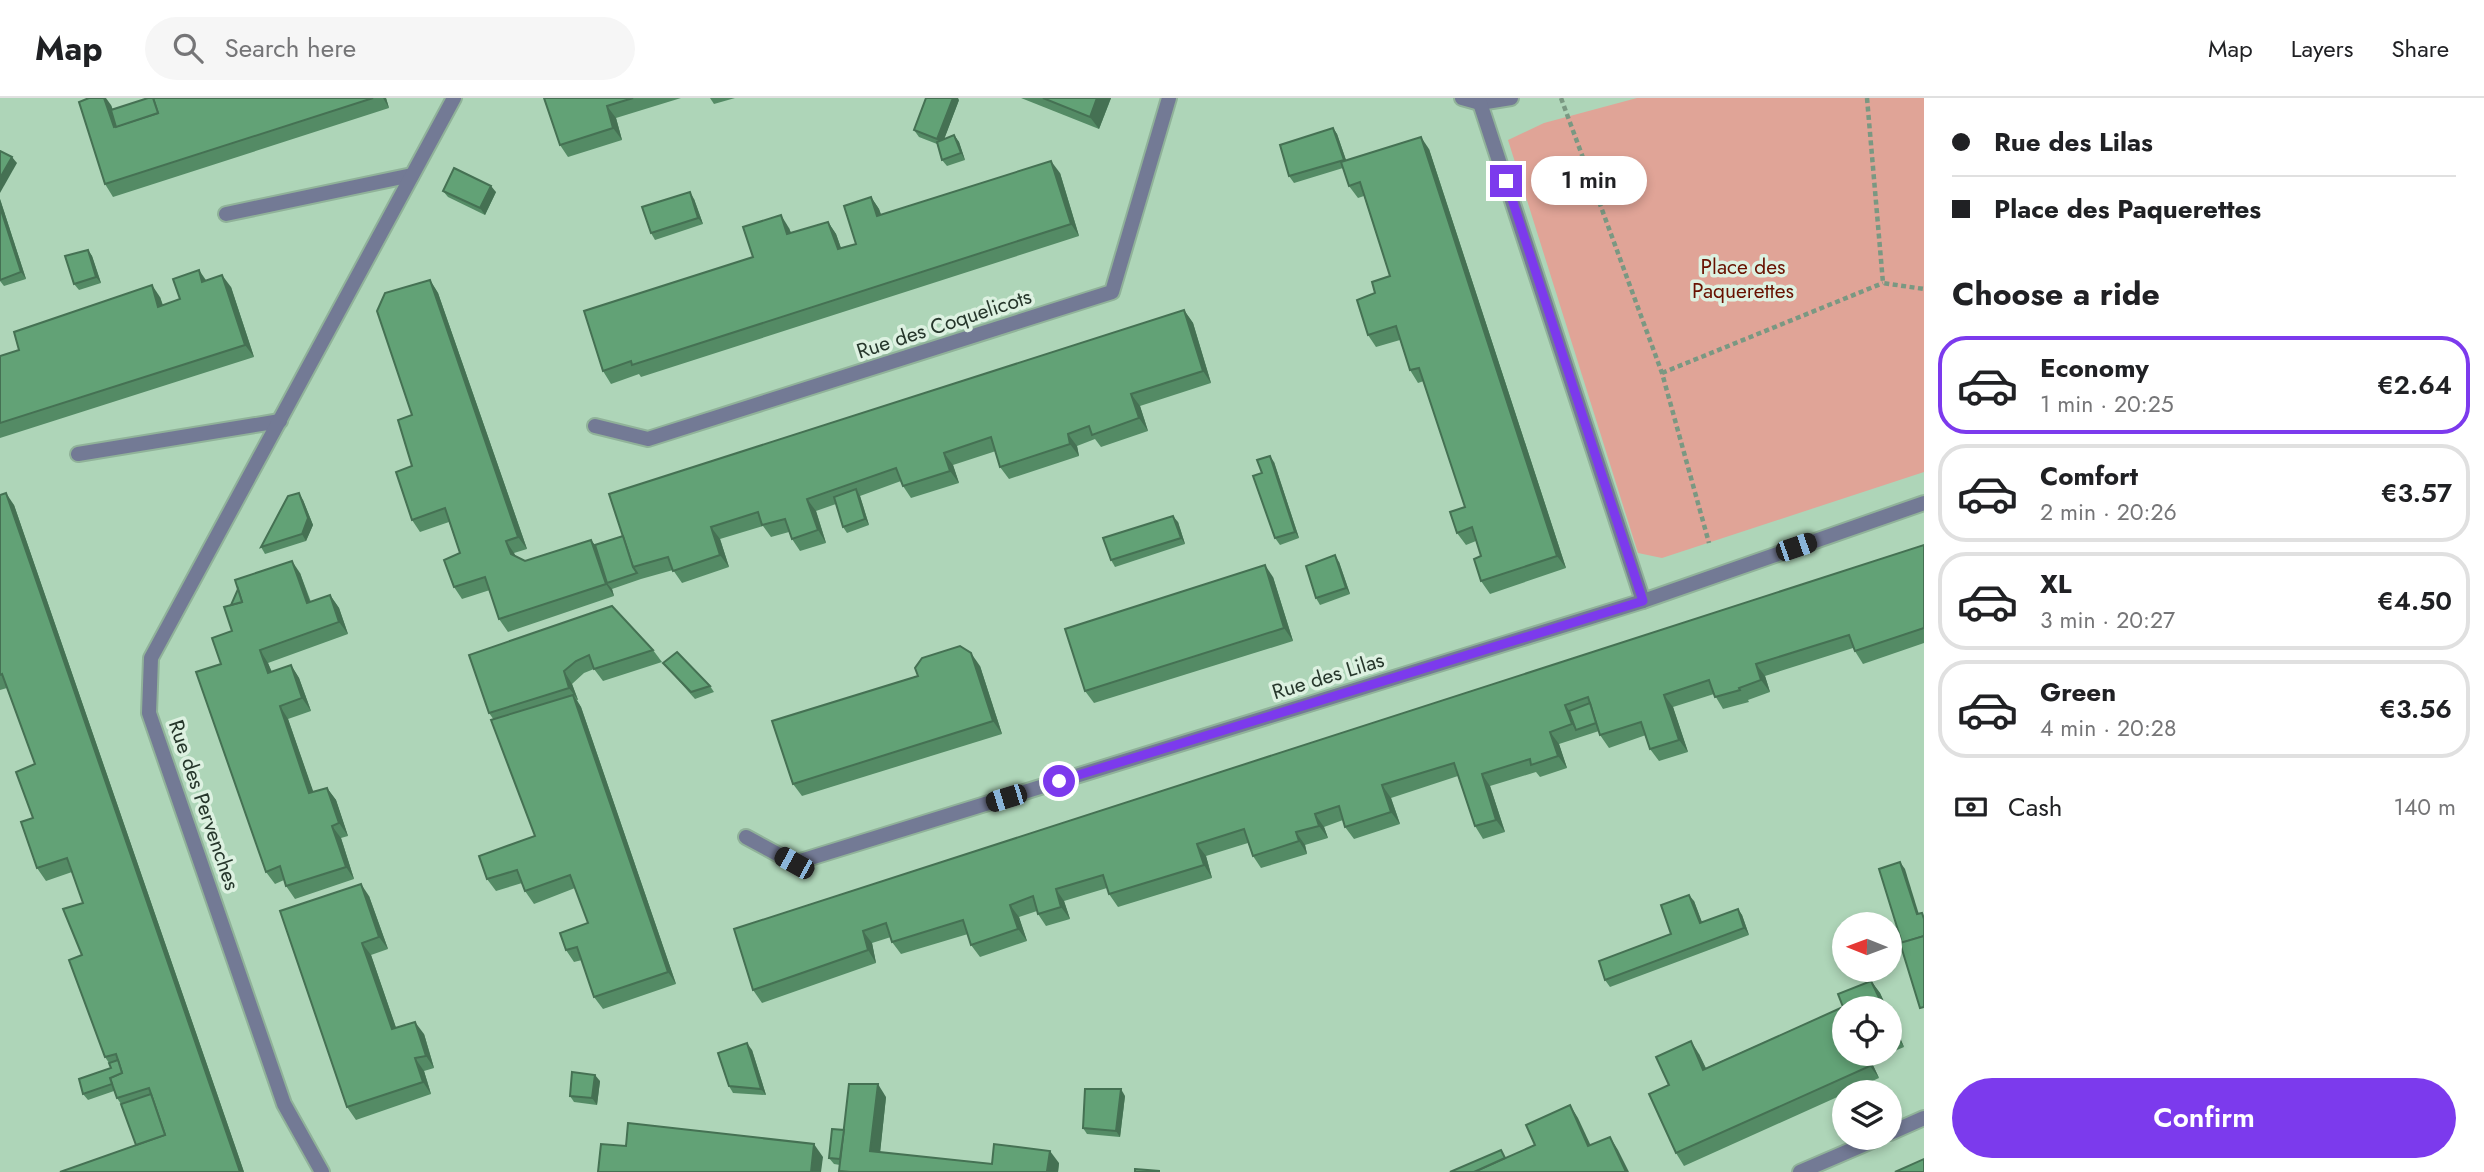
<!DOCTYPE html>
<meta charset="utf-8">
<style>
:root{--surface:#fff;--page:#f6f6f6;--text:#202124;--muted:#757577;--line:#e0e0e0;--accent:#7c3aed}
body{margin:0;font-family:Jost,sans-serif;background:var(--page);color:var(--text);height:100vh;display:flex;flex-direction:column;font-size:26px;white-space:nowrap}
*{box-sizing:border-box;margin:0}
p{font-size:23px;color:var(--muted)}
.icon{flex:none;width:38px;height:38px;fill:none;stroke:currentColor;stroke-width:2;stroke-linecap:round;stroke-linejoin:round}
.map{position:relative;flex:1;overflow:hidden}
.drawer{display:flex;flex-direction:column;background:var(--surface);width:560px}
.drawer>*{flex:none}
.guide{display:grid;align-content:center;height:154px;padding:0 28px;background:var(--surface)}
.needle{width:46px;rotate:271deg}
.controls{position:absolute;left:1832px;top:814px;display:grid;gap:14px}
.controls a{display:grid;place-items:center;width:70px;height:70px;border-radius:50%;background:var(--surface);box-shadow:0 4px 10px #0003;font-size:35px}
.end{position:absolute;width:32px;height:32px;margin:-16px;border:9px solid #7c3aed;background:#fff;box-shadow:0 0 0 4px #fff}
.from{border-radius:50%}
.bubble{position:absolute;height:49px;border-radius:24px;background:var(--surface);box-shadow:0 4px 10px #0003;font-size:23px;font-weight:600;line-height:49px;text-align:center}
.car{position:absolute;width:21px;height:42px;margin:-21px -10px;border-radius:9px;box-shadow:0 0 5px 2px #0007;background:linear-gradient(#222 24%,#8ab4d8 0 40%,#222 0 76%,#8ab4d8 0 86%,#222 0)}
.guide b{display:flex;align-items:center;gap:24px;height:66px;font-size:26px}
.guide b+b{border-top:2px solid var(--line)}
.guide i{width:18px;height:18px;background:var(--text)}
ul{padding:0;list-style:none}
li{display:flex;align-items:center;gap:21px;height:98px;margin:0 14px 10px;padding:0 14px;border:4px solid var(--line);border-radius:28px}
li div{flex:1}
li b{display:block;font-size:26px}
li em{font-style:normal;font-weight:600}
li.current{border-color:var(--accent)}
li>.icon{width:63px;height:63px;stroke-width:1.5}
h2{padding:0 28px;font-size:32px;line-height:84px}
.pay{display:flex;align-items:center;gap:18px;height:77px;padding:0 28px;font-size:26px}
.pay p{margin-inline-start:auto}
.button{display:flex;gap:14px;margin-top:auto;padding:14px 28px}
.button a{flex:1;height:80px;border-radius:42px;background:var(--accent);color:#fff;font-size:28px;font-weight:600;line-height:80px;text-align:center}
header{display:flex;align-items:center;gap:42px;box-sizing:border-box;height:98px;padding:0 35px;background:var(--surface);border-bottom:2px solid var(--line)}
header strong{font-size:33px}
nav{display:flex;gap:38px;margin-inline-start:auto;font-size:24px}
.search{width:490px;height:63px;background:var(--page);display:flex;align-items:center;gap:18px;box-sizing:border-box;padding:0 24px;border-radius:38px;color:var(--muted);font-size:26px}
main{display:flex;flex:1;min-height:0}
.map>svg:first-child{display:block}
.green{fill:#e0a497}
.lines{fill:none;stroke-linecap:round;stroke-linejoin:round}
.minor-casing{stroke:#90b299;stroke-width:18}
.path{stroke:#7a9882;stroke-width:4.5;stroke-dasharray:5 3.5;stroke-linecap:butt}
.minor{stroke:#737a95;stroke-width:14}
.wall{fill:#548b65}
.shaded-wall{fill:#457153}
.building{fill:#62a276;stroke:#457153;stroke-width:2}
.route{stroke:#7c3aed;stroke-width:9}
.labels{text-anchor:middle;stroke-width:7;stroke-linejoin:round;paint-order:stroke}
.park-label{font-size:21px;fill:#681100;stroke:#ddf1e1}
.street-label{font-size:21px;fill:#26362b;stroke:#ddf1e1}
</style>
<header>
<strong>Map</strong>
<div class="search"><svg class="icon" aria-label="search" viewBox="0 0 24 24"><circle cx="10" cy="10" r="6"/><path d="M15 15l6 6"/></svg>Search here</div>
<nav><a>Map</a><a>Layers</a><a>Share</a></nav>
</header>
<main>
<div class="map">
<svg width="1924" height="1074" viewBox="0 0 1924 1074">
<rect width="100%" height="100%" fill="#aed5b8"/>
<!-- green -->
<polygon class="green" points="1637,0 1924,0 1924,374 1662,460 1638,455 1508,42 1544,25"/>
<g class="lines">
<defs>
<g id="minor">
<polyline points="1462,0 1480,5 1511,0"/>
<polyline points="1480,5 1643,503"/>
<polyline points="226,116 412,77"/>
<polyline points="595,328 648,341 1112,194 1169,0"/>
<polyline points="78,356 280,323"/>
<polyline points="746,739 794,765 1643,503 1924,405"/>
<polyline points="1890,1035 1924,1020"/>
<polyline points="322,1074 284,1006 149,615 151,560 454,0"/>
<polyline points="1800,1074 1879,1040"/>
</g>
</defs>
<!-- minor casing -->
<use href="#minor" class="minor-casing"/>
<!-- path -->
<g class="path">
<polyline points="1561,0 1662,275 1709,445"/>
<polyline points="1867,0 1883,185 1924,191"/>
<polyline points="1662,275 1883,185"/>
</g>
<!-- minor -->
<use href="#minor" class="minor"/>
</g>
<!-- wall -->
<g class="wall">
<polygon points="148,0 386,0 389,10 113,99 105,86 111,7 113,12"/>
<polygon points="544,0 681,0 616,20 622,42 568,59 560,47"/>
<polygon points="710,0 735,0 714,6"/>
<polygon points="1021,0 1111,0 1099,31"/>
<polygon points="959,2 944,41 954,37 959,44 965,62 947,68 942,62 937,46 919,39 914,32"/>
<polygon points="1333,30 1337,36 1346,62 1429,51 1566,470 1490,496 1481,483 1481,458 1476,443 1466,447 1457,435 1465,409 1424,283 1418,285 1410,272 1400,242 1376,249 1368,237 1375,195 1390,178 1364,98 1358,100 1349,88 1343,70 1294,85 1289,78"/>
<polygon points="1060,75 1079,138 641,279 639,276 611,286 603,273 753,159 789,130 791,135 828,124 836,136 841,150 856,146 871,99 879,111 881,117"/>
<polygon points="443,93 496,94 485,117 448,99"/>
<polygon points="0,101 26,181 4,188 0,183"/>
<polygon points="694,101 703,126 655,142 651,135"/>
<polygon points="88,152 92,158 101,185 79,192 74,186"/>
<polygon points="199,172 206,182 231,189 254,259 0,340 0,258 19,252 160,199 163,207 180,201"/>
<polygon points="430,182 438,195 527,451 514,455 516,459 525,463 591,442 595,447 623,438 1184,212 1193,225 1211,285 1140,308 1148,333 1101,349 1095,341 1077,348 1079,358 1009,381 1000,369 996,353 953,367 959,385 911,400 903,388 901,383 860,398 869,427 847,435 843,429 836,406 816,413 826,445 800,453 792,441 789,434 771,439 763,428 720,441 729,469 682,485 673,472 641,481 612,491 614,498 508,534 499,521 490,492 462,501 454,489 460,455 449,424 420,434 412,422 412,317"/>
<polygon points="1274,364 1299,440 1280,447 1275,440 1262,375"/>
<polygon points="0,397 14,407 244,1074 136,1047 121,1006 117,1000 114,993 88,1002 83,996 111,970 109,965 105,959 82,857 83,805 72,774 46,783 37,770 33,720 35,666 7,590 0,592"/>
<polygon points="303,402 313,427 306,443 265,456 261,449"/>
<polygon points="1178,424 1185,446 1115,469 1111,462"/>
<polygon points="1924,447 1924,545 1863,566 1853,550 1765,578 1770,594 1748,602 1749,604 1723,611 1714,596 1673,609 1688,654 1659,663 1650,651 1646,637 1609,650 1600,637 1599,633 1559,646 1567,670 1540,679 1536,674 1490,688 1505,734 1483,741 1475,728 1458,678 1391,700 1400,726 1354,741 1345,729 1343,722 1324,729 1328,740 1305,747 1307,756 1261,770 1253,758 1248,745 1206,758 1212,780 1118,809 1109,796 1107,790 1064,803 1070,821 1046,828 1038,816 1037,813 1019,819 1027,843 980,859 971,847 968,836 901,856 892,844 891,839 872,845 876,865 762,905 753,892 734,831"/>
<polygon points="1339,464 1350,496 1320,507 1316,500"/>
<polygon points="300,475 311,504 330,497 339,510 348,536 268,565 272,574 291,567 299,580 311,613 288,621 313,694 327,690 336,702 348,738 341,740 354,781 295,801 286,788 284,782 275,786 266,774 221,566 232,533 231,507"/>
<polygon points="1273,479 1293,543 1094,605 1085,593"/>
<polygon points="653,552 662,564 603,583 594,571 584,575 572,586 578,602 577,602 581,609 676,886 603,911 594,899 582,862 574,864 566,852 588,825 575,790 534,806 525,793 522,785 496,793 487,781 535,738 494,622 489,615 469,557"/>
<polygon points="663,565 710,588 714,594 695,601"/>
<polygon points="980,568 1002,636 802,698 793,686"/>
<polygon points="369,798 388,851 371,857 396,930 424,936 434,970 424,973 431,996 356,1022 347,1009 280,813"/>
<polygon points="1694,803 1702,825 1738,811 1742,817 1749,837 1610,889 1605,882 1671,836"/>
<polygon points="1871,883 1880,895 1887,910 1844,910 1844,956 1889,956 1871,963 1879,980 1848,994 1844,994 1844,996 1684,1068 1676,1055 1669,987 1699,956 1706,970 1843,909"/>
<polygon points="1890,917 1904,949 1890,955"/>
<polygon points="752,952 766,997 733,995 729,988"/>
<polygon points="600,983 597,1007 574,1004 570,998"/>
<polygon points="1125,998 1120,1039 1087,1036 1083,1030"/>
<polygon points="886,999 880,1054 992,1066 1059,1065 1058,1074 839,1074 840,1067 834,1066 829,1060 844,1032"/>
</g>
<!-- shaded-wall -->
<g class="shaded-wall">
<polygon points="104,0 106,0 111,7 120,34 114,29"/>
<polygon points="383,0 386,0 389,10"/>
<polygon points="953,0 958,0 959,2 942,47 937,41"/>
<polygon points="1097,0 1111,0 1099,31 1090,19"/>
<polygon points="607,8 616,20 622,42 613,30"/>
<polygon points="1333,30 1337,36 1348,68 1344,62"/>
<polygon points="954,37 959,44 965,62 961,55"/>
<polygon points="1421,39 1429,51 1566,470 1557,458"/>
<polygon points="12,59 17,65 0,95 0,80"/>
<polygon points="1051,63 1060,75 1079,138 1071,126"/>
<polygon points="491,88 496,94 485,117 480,110"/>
<polygon points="690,94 694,101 703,126 698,120"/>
<polygon points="871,99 879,111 886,130 877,118"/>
<polygon points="0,101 26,181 21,174 0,109"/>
<polygon points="781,117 789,130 796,148 787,136"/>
<polygon points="828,124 836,136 846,164 838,151"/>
<polygon points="88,152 92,158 101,185 96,179"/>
<polygon points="199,172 207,185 202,184"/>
<polygon points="222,177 231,189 254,259 245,247"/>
<polygon points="430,182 438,195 527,451 518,439"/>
<polygon points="152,187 160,199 167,221 158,209"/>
<polygon points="1184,212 1193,225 1211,285 1203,273"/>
<polygon points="1131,296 1140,308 1148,333 1139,320"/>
<polygon points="1068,336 1077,348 1079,358 1070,346"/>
<polygon points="944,355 953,367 959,385 950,373"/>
<polygon points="1270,358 1274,364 1299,440 1295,434"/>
<polygon points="856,391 860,398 869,427 865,421"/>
<polygon points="6,395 14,407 244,1074 240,1074"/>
<polygon points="299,395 303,402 313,427 306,443 302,436"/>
<polygon points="807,401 816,413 826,445 818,432"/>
<polygon points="1173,418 1178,424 1185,446 1181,440"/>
<polygon points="711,429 720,441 729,469 720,457"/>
<polygon points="591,442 600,454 607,485 612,491 614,498 606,486"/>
<polygon points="506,443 514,455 519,469 511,456"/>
<polygon points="1335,457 1339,464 1350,496 1346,490"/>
<polygon points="292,463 300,475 315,518 307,505"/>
<polygon points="1265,467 1273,479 1293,543 1284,530"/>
<polygon points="330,497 339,510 348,536 339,524"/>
<polygon points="260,552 268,565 277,588 268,575"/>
<polygon points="971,555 980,568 1002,636 993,623"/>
<polygon points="1756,566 1765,578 1770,594 1761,582"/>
<polygon points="291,567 299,580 311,613 302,600"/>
<polygon points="564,573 572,586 578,602 569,590"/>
<polygon points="573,597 581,609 676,886 668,874"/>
<polygon points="1664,597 1673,609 1688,654 1679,642"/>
<polygon points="1565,607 1574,619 1576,632 1572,626"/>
<polygon points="280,608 288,621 318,707 309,695"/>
<polygon points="1550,634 1559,646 1567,670 1558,658"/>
<polygon points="1482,676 1490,688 1505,734 1496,722"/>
<polygon points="1382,687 1391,700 1400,726 1391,714"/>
<polygon points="327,690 336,702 348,738 339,725"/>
<polygon points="1315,716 1324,729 1328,740 1319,728"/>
<polygon points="332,728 341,740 354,781 346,769"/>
<polygon points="1296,734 1305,747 1307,756 1299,743"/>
<polygon points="1197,746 1206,758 1212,780 1204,767"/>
<polygon points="1900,764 1905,771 1921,823 1917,816"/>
<polygon points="361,786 369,798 388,851 379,839"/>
<polygon points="1056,791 1064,803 1070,821 1061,809"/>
<polygon points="1689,797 1694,803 1705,832 1700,825"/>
<polygon points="1010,807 1019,819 1027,843 1018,831"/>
<polygon points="1738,811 1742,817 1749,837 1744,830"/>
<polygon points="863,833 872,845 876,865 868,852"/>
<polygon points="362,845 371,857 401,944 392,931"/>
<polygon points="1871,883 1880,895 1887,910 1884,910"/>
<polygon points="1890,917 1904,949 1896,937 1890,924"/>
<polygon points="415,924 424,936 434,970 426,958"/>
<polygon points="1691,943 1699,956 1712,984 1703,972"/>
<polygon points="747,945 752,952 766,997 761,991"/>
<polygon points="1865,956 1866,956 1871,963 1879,980 1870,968"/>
<polygon points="415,960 424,973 431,996 423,984"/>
<polygon points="595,977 600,983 597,1007 592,1000"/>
<polygon points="878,986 886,999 879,1065 870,1053"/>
<polygon points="1121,991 1125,998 1120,1039 1116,1033"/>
<polygon points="1570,1007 1578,1020 1597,1061 1588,1048"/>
<polygon points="1610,1039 1618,1052 1629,1074 1626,1074"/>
<polygon points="814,1046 823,1059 821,1074 811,1074"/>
<polygon points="1050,1053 1059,1065 1058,1074 1047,1073"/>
</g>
<!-- building -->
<g class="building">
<polygon points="89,0 104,0 114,29 158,15 153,0 373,0 105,86 79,4"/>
<polygon points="148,0 153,0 158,15 116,29 111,12"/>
<polygon points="544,0 633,0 607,8 613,30 560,47"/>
<polygon points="926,0 953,0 937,41 914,32"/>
<polygon points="1043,0 1097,0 1090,19"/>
<polygon points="1333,30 1344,62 1289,78 1280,47"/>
<polygon points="954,37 961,55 942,62 937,44"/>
<polygon points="1421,39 1557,458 1481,483 1474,461 1481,458 1472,429 1457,435 1450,414 1465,409 1419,270 1410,272 1396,228 1368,237 1357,202 1375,195 1372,184 1390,178 1360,84 1349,88 1341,64"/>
<polygon points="0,53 12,59 0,80"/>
<polygon points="1051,63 1071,126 632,267 631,263 603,273 584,213 753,159 743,129 781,117 787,136 828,124 838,151 856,146 844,108 871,99 877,118"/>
<polygon points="454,70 491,88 480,110 443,93"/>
<polygon points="690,94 698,120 651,135 642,109"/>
<polygon points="0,109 21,174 0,182"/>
<polygon points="88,152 96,179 74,186 65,158"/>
<polygon points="199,172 202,184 222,177 245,247 0,325 0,258 19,252 14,234 152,187 158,209 180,201 173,181"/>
<polygon points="430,182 518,439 506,443 511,456 525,463 591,442 606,486 499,521 485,479 454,489 444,462 460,455 445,410 412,422 396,374 412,368 398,322 412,317 377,213 385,195"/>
<polygon points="1184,212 1203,273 1131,296 1139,320 1092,337 1089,328 1068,336 1070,346 1000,369 991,339 944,355 950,373 903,388 896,370 807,401 818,432 792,441 785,421 762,427 758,414 711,429 720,457 673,473 668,459 633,469 609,396"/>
<polygon points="1270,358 1295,434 1275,440 1253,378 1262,375 1257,362"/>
<polygon points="856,391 865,421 843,429 834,399"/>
<polygon points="6,395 240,1074 60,1074 165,1037 149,990 117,1000 110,980 122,975 116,956 105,959 69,862 82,857 63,811 83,805 67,760 37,770 21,724 33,720 16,674 35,666 2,576 0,577 0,397"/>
<polygon points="299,395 308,420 302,436 261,449 288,398"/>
<polygon points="1173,418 1181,440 1111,462 1103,440"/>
<polygon points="623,438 633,469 637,475 607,485 595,447"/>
<polygon points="1924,447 1924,530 1855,553 1849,537 1756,566 1761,582 1739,590 1740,592 1715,599 1709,582 1664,597 1679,642 1650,651 1641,624 1600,637 1588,599 1565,607 1572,626 1550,634 1558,658 1531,667 1530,661 1482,676 1496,722 1475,728 1454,665 1382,687 1391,714 1345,729 1339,708 1315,716 1319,728 1296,734 1299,743 1253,758 1244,731 1197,746 1204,767 1109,796 1103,777 1056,791 1061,809 1038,816 1033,798 1010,807 1018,831 971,847 963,822 892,844 886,825 863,833 868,852 753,892 734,831"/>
<polygon points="1335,457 1346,490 1316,500 1306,468"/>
<polygon points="292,463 307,505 330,497 339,524 260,552 268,575 291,567 302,600 280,608 309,695 327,690 339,725 332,728 346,769 286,788 280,768 266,774 196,574 221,566 212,540 232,533 224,509 242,504 235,482"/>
<polygon points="1265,467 1284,530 1085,593 1065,531"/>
<polygon points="238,491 242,504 231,507"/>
<polygon points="612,508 653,552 594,571 589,557 576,563 564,573 569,590 489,615 469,557"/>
<polygon points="960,548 971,555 993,623 793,686 772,623 918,578 915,570 922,560"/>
<polygon points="677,554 710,588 691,594 663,565"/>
<polygon points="573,597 668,874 594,899 577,849 566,852 560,835 588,825 570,777 525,793 517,772 487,781 479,758 535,738 491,622"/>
<polygon points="1590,605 1596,625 1576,632 1569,613"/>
<polygon points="1900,764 1917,816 1922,815 1924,821 1924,838 1902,845 1879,771"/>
<polygon points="361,786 379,839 362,845 392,931 415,924 426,958 415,960 423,984 347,1009 280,813"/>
<polygon points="1689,797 1700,825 1738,811 1744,830 1605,882 1599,863 1671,836 1661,807"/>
<polygon points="1924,838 1924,909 1920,910 1900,845"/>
<polygon points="1871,883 1884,910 1844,910 1844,956 1865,956 1870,968 1676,1055 1649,996 1669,987 1656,959 1691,943 1703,972 1843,909 1838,896"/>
<polygon points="1890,924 1896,937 1890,939"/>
<polygon points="747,945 761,991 729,988 718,955"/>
<polygon points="118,962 122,975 110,980 112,986 83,996 79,981 111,970 109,965"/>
<polygon points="572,974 595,977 592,1000 570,998"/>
<polygon points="849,986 878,986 870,1053 992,1066 994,1046 1050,1053 1047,1073 1056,1074 850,1074 839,1073"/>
<polygon points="1085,991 1121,991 1116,1033 1083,1030"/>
<polygon points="151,996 165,1037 136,1047 121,1006"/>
<polygon points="1570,1007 1588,1048 1610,1039 1626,1074 1474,1074 1535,1047 1526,1027"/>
<polygon points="628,1025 814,1046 811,1074 598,1074 601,1046 626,1048"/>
<polygon points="832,1031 844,1032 840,1061 829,1060"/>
<polygon points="1501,1052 1505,1060 1474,1074 1450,1074"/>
<polygon points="1924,1061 1924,1074 1895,1074"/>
<polygon points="1135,1071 1159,1073 1159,1074 1135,1074"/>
</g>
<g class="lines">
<!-- route -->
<polyline class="route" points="1059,683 1643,503 1506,83"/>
</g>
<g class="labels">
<!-- park labels -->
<g class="park-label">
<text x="1743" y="176">Place des<tspan x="1743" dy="24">Paquerettes</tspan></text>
</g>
<!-- street labels -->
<g class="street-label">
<text transform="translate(944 226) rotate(-18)" y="7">Rue des Coquelicots</text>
<text transform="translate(1328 578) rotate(-17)" y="7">Rue des Lilas</text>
<text transform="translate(204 707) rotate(71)" y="7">Rue des Pervenches</text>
</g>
</g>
</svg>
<div class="controls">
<a><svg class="needle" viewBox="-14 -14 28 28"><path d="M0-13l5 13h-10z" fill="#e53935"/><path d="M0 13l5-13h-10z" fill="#757577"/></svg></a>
<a><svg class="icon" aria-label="locate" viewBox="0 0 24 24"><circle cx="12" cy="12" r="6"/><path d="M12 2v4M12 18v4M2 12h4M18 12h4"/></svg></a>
<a><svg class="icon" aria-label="layers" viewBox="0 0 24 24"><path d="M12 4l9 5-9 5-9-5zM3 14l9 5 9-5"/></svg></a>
</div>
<i class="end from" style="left:1059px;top:683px"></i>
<i class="end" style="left:1506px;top:83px"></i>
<div class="bubble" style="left:1531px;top:58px;width:116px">1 min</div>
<i class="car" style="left:1796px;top:449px;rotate:71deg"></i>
<i class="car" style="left:1006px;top:700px;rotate:253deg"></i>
<i class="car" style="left:794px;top:765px;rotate:299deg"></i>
</div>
<section class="drawer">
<div class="guide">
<b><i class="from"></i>Rue des Lilas</b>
<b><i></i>Place des Paquerettes</b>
</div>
<h2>Choose a ride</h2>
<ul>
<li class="current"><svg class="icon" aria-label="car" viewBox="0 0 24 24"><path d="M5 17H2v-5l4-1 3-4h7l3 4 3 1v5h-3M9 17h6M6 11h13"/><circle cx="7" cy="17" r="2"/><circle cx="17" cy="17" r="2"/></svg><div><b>Economy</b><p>1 min · 20:25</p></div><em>€2.64</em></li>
<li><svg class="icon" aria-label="car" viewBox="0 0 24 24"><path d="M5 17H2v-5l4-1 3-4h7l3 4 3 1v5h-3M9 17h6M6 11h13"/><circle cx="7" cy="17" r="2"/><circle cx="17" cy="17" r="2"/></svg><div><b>Comfort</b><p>2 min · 20:26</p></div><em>€3.57</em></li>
<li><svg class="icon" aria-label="car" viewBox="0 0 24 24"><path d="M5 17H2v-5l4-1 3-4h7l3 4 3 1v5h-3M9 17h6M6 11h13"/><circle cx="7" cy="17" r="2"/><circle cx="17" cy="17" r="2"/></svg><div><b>XL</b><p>3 min · 20:27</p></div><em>€4.50</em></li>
<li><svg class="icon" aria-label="car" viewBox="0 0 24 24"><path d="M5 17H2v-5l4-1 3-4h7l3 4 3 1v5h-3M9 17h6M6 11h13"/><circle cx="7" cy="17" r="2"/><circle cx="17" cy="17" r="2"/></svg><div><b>Green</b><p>4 min · 20:28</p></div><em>€3.56</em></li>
</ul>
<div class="pay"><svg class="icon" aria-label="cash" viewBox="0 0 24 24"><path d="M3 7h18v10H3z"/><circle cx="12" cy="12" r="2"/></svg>Cash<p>140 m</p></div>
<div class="button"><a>Confirm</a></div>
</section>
</main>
